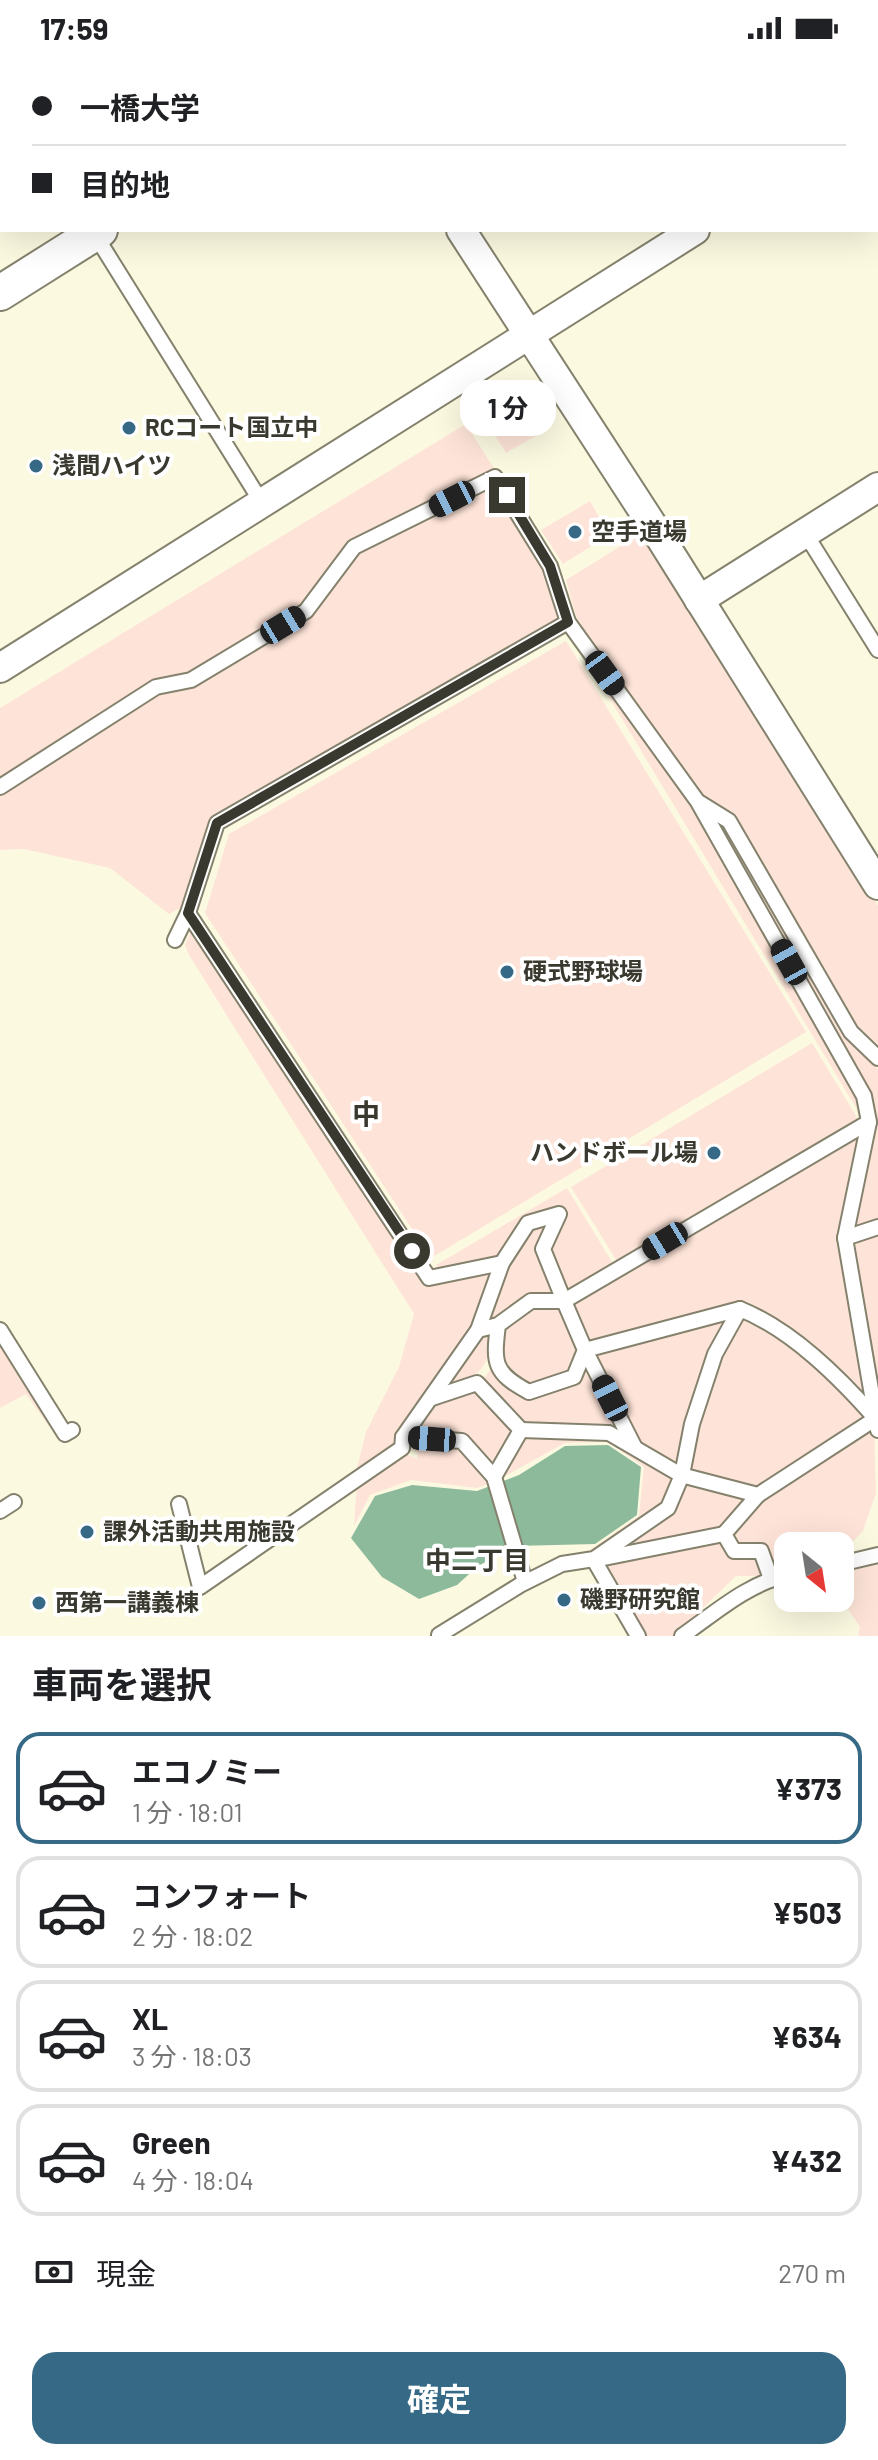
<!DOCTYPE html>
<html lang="ja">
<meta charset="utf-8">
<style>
:root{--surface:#fff;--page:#f2f2f2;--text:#202124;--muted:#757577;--line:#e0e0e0;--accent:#356986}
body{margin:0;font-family:Barlow,"Noto Sans JP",sans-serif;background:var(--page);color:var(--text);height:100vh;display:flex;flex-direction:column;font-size:30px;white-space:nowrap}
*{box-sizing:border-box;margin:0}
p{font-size:26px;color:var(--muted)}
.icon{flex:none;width:44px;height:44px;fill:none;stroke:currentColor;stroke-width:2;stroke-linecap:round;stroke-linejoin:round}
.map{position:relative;height:1580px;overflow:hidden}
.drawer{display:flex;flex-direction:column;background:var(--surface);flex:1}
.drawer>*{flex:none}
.guide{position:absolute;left:0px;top:0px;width:878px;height:176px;box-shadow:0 8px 32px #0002;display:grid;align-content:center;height:176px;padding:0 32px;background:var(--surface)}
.needle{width:52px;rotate:150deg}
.buttons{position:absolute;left:774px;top:1476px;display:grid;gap:16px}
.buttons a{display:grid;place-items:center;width:80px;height:80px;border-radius:16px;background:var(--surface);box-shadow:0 8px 32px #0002;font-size:40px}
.end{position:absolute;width:36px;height:36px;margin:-18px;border:10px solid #3a392f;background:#fff;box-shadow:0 0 0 4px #fff}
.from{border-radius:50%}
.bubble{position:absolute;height:56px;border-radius:24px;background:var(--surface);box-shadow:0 8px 32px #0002;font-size:26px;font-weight:700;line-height:56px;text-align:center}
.car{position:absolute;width:24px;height:48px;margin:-24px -12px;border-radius:10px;box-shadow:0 0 6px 2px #0007;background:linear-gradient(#222 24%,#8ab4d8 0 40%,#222 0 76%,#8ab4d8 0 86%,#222 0)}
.guide b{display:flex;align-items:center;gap:28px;height:76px;font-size:30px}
.guide b+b{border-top:2px solid var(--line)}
.guide i{width:20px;height:20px;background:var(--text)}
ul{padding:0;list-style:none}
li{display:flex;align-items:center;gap:24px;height:112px;margin:0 16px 12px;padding:0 16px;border:4px solid var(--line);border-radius:24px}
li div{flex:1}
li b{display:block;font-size:30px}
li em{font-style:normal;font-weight:700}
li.active{border-color:var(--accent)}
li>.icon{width:72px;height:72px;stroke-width:1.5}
h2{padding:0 32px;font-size:36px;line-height:96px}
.pay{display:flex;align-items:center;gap:20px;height:88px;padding:0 32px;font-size:30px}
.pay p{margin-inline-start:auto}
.primary-button{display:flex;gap:16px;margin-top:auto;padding:16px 32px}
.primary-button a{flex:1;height:92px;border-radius:24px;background:var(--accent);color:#fff;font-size:32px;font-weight:700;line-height:92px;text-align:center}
.status{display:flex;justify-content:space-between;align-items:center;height:56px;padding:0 40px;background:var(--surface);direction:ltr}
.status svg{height:22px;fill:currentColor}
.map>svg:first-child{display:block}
.green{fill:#fee4d8}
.water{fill:#8dba9b}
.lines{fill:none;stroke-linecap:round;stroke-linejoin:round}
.service-casing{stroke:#84816c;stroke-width:18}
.minor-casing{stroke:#84816c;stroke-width:32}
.tertiary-casing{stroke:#84816c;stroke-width:38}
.service{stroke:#fff;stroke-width:14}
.minor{stroke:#fff;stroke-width:28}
.tertiary{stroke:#fff;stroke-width:34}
.route{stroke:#3a392f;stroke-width:10}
.poi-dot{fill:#356986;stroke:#fff;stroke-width:3}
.labels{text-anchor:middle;stroke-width:8;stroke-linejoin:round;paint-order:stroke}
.poi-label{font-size:24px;font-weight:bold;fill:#3a392f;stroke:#fff;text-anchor:start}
.neighbourhood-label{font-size:26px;font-weight:bold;fill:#3a392f;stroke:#fff}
.quarter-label{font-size:28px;font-weight:bold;fill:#3a392f;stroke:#fff}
</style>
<div class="status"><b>17:59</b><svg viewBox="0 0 49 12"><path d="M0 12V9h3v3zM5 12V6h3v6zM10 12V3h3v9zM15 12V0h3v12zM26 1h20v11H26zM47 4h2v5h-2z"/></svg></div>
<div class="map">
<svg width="878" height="1580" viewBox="0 0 878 1580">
<rect width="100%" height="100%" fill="#fcf9e1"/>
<!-- green -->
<g class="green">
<polygon points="520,346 539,378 506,397 486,365"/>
<polygon points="466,368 495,414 351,486 302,551 0,726 0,652"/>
<polygon points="493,427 544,514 560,562 212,761 182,851 169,858 110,812 24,793 0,794 0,737 158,637 310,560 357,496"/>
<polygon points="590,445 609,479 563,508 541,474"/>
<polygon points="653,470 878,850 878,994 854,973 734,760 700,740 577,563 566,524"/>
<polygon points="572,580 692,747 860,1042 861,1060"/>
<polygon points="566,585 806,976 431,1202 205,857 229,778"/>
<polygon points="713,764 726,771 847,984 878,1013 878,1164 853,1173 874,1081 871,1037"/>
<polygon points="192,872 426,1226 495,1213 473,1272 399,1390 356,1416 366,1376 399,1311 414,1258 189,899 185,889"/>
<polygon points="812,987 858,1063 618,1207 571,1131"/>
<polygon points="863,1073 841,1181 871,1353 740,1250 587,1290 569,1246"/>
<polygon points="567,1132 615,1211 566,1241 547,1193 563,1160 525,1165 499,1204 440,1214 436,1209"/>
<polygon points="552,1164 539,1193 559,1241 484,1268 506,1207 531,1169"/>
<polygon points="878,1179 878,1334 853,1194 857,1187"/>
<path d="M533 1249H561L581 1295 571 1318 528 1332C498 1313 497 1304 502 1271Z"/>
<polygon points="734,1257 678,1413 636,1388 590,1297"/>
<path d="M742 1258C791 1279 831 1325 870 1361L757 1436 686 1416C697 1359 714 1309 742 1258Z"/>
<polygon points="0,1271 59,1365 51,1373 26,1338 0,1352"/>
<path d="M494 1275C487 1317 477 1322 439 1336L480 1278Z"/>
<polygon points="586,1302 626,1382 522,1370 482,1326 493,1309 531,1340 575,1325"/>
<polygon points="476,1331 517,1375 490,1418 465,1384 409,1377 434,1345"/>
<polygon points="874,1369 876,1437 863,1475 840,1498 840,1490 788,1490 788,1515 773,1518 765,1493 737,1491 727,1478 760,1443"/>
<polygon points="523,1379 607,1380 677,1421 666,1449 593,1500 590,1494 639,1460 644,1411 608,1386 565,1387 498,1424"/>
<polygon points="406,1384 461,1390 491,1427 477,1432 411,1424 370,1439 354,1470 357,1426 402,1396 417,1403 418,1396 406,1390"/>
<polygon points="683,1421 754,1441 723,1476 602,1501 670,1454"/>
<polygon points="723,1481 733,1498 759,1497 768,1520 736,1520 674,1580 640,1580 600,1504"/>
<polygon points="878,1502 878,1580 858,1580 860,1571 840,1541 840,1511"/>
</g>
<!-- water -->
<polygon class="water" points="608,1389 641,1411 637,1459 595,1488 515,1490 478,1510 457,1529 419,1543 382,1521 351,1482 375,1440 412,1429 477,1435 519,1419 565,1390"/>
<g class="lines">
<defs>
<g id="service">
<polyline points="876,137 878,140"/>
<polyline points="94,177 262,447"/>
<polyline points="805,477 878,594"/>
<polyline points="0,731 156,631 191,624 306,555 354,491 495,421 550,510 568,566 698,746 864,1040 869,1066 845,1182 878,1374"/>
<polyline points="700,747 729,765 851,976 878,1002"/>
<polyline points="188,857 217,767 568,566"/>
<polyline points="175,884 188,857 429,1222 502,1207"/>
<polyline points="845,1182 878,1171"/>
<polyline points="0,1274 65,1378 72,1374"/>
<path d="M478 1274 498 1269 531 1245H564L585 1294 574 1321 529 1336C494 1317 493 1308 498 1269"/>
<polyline points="432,1342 477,1327 521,1374 494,1421"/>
<polyline points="521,1374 609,1377 681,1419 758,1439 878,1361"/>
<polyline points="403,1381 462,1385 494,1421 525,1526"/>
<polyline points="634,1390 585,1294 740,1253"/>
<polyline points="758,1439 724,1478 734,1495 761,1495 771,1523"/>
<polyline points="179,1448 200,1531 402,1392 403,1381 478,1274 502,1207 528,1167 559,1158 543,1193 564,1245 869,1066"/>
<polyline points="0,1455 14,1446"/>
<polyline points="840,1508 878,1499"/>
<path d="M439 1579 520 1529 562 1508 594 1503 668 1452 682 1419 692 1368 715 1298 740 1253C792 1274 839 1321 876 1363"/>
<polyline points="638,1580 594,1504 724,1478"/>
<path d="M682 1580C715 1557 748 1527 788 1519"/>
</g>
<g id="minor">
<polyline points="876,60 878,59"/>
<polyline points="461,174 653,470 878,829"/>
<polyline points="699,544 878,431"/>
<polyline points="0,612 695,174"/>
</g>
<g id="tertiary">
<polyline points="375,2 378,0"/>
<polyline points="0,237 100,174"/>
</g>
</defs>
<!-- service casing -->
<use href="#service" class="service-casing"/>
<!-- minor casing -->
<use href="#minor" class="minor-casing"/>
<!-- tertiary casing -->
<use href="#tertiary" class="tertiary-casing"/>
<!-- service -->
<use href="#service" class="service"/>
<!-- minor -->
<use href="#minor" class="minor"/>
<!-- tertiary -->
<use href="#tertiary" class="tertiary"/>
</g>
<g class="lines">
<!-- route -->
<polyline class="route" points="412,1195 188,857 217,767 568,566 550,510 507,439"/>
</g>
<!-- markers -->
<g class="poi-dot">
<circle cx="129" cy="372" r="8"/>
<circle cx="36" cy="410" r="8"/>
<circle cx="575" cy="476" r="8"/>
<circle cx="507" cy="916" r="8"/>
<circle cx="714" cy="1097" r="8"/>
<circle cx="87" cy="1476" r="8"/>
<circle cx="564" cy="1544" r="8"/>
<circle cx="39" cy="1547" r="8"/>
</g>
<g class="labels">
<!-- poi labels -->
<g class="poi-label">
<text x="145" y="380">RCコート国立中</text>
<text x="52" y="418">浅間ハイツ</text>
<text x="591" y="484">空手道場</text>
<text x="523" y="924">硬式野球場</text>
<text x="698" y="1105" text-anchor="end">ハンドボール場</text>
<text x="103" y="1484">課外活動共用施設</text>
<text x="580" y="1552">磯野研究館</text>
<text x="55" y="1555">西第一講義棟</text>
</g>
<!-- neighbourhood labels -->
<g class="neighbourhood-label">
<text x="477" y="1514">中二丁目</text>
</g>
<!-- quarter labels -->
<g class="quarter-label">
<text x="366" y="1068">中</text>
</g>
</g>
</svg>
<div class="buttons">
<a><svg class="needle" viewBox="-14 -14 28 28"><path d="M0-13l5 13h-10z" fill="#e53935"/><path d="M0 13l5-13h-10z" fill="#757577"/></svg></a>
</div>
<i class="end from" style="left:412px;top:1195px"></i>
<i class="end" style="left:507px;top:439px"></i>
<div class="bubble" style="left:460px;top:324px;width:96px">1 分</div>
<i class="car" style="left:452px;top:443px;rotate:243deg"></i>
<i class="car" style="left:283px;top:569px;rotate:59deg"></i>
<i class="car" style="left:605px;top:617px;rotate:144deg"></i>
<i class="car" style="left:789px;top:906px;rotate:331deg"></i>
<i class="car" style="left:665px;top:1185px;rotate:239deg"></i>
<i class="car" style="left:610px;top:1342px;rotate:333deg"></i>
<i class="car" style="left:432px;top:1383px;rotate:274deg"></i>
<div class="guide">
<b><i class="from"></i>一橋大学</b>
<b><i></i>目的地</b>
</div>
</div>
<section class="drawer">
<h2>車両を選択</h2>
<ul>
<li class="active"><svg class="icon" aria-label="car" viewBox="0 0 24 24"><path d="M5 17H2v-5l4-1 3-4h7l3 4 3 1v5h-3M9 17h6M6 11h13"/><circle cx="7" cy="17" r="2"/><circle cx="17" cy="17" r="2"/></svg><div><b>エコノミー</b><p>1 分 · 18:01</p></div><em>¥373</em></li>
<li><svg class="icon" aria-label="car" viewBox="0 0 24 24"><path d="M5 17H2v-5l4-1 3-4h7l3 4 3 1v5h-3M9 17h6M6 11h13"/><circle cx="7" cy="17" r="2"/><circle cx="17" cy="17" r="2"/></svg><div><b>コンフォート</b><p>2 分 · 18:02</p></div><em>¥503</em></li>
<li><svg class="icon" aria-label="car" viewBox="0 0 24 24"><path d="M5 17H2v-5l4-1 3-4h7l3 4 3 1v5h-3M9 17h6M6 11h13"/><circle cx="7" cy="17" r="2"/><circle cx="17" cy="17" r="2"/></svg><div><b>XL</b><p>3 分 · 18:03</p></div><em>¥634</em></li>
<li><svg class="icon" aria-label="car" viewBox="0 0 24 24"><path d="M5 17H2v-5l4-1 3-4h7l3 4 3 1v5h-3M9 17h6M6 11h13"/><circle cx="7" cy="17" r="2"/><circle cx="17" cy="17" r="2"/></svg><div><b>Green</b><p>4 分 · 18:04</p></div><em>¥432</em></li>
</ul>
<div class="pay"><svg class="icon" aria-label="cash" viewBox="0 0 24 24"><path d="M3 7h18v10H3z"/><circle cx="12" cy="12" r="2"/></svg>現金<p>270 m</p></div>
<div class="primary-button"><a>確定</a></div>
</section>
